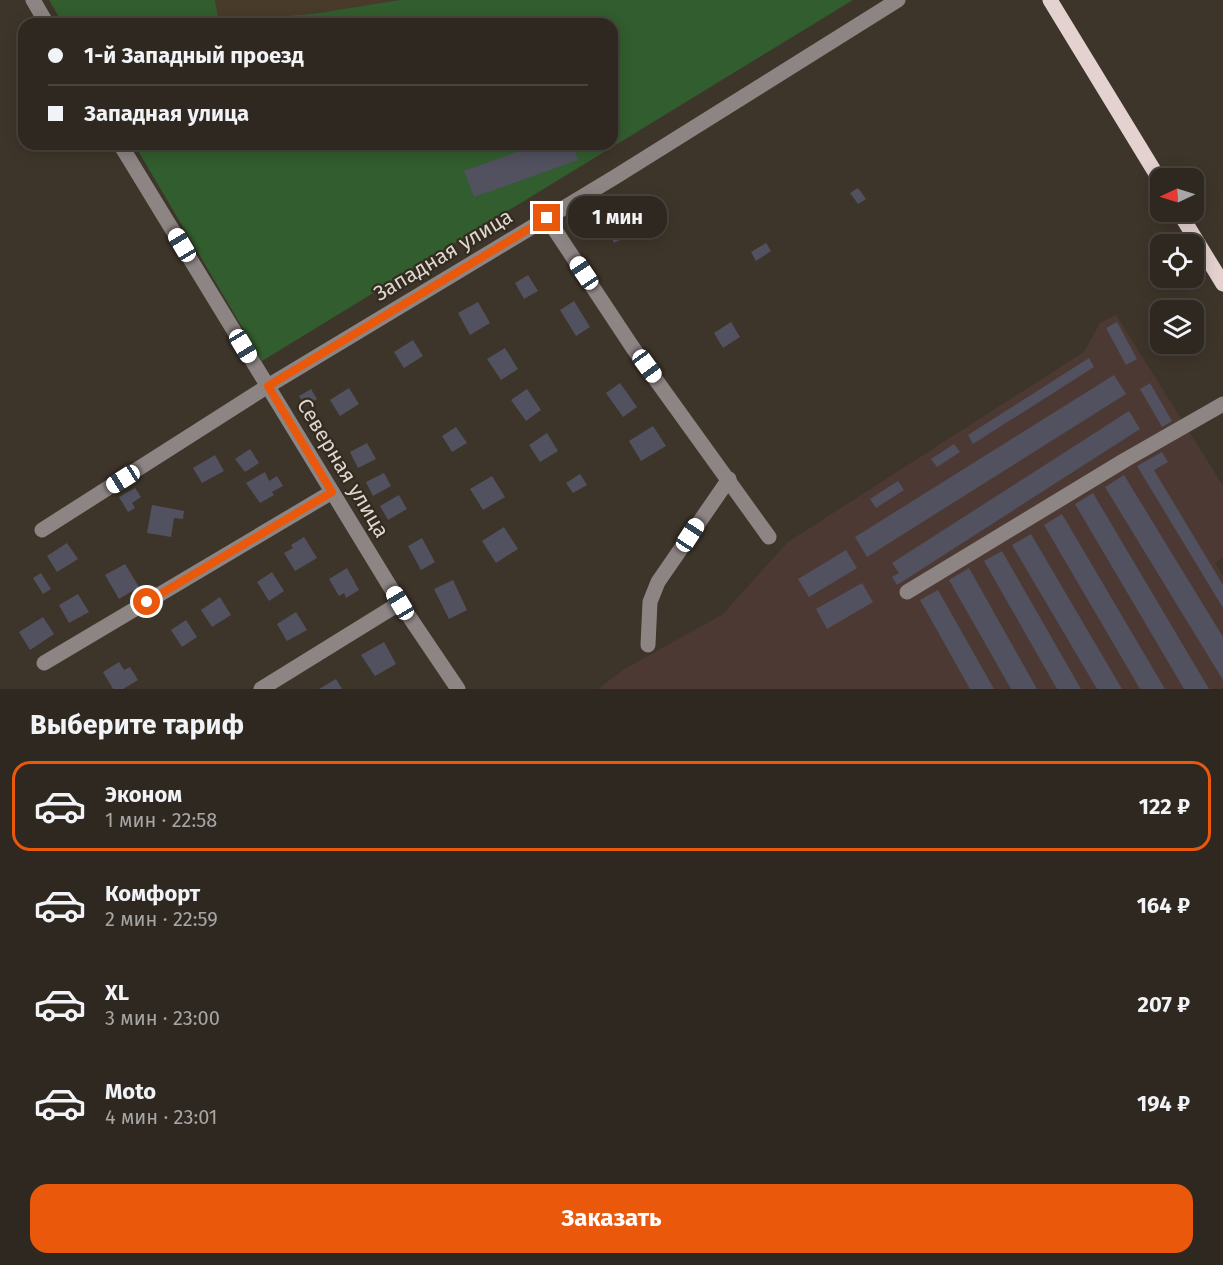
<!DOCTYPE html>
<html lang="ru">
<meta charset="utf-8">
<style>
:root{--surface:#2e2820;--page:#3a342d;--text:#f1f3f6;--muted:#a7a6a5;--line:#49443e;--accent:#ea580c}
body{margin:0;font-family:"Fira Sans",sans-serif;background:var(--page);color:var(--text);height:100vh;display:flex;flex-direction:column;font-size:22px;white-space:nowrap}
*{box-sizing:border-box;margin:0}
p{font-size:20px;color:var(--muted)}
.icon{flex:none;width:33px;height:33px;fill:none;stroke:currentColor;stroke-width:2;stroke-linecap:round;stroke-linejoin:round}
.map{position:relative;height:689px;overflow:hidden}
.side{display:flex;flex-direction:column;background:var(--surface);flex:1}
.side>*{flex:none}
.top-card{position:absolute;left:18px;top:18px;width:600px;height:132px;border-radius:18px;box-shadow:0 3px 15px #0003,0 0 0 2px var(--line);display:grid;align-content:center;height:132px;padding:0 30px;background:var(--surface)}
.needle{width:39px;rotate:266deg}
.buttons{position:absolute;left:1150px;top:168px;display:grid;gap:12px}
.buttons a{display:grid;place-items:center;width:54px;height:54px;border-radius:12px;background:var(--surface);box-shadow:0 3px 15px #0003,0 0 0 2px var(--line);font-size:30px}
.end{position:absolute;width:27px;height:27px;margin:-14px;border:8px solid #ea580c;background:#fff;box-shadow:0 0 0 3px #fff}
.from{border-radius:50%}
.bubble{position:absolute;height:42px;border-radius:18px;background:var(--surface);box-shadow:0 3px 15px #0003,0 0 0 2px var(--line);font-size:20px;font-weight:700;line-height:42px;text-align:center}
.car{position:absolute;width:18px;height:36px;margin:-18px -9px;border-radius:8px;box-shadow:0 0 4px 2px #0007;background:linear-gradient(#fff 24%,#345 0 40%,#fff 0 76%,#345 0 86%,#fff 0)}
.top-card b{display:flex;align-items:center;gap:21px;height:57px;font-size:22px}
.top-card b+b{border-top:2px solid var(--line)}
.top-card i{width:15px;height:15px;background:var(--text)}
ul{padding:0;list-style:none}
li{display:flex;align-items:center;gap:18px;height:90px;margin:0 12px 9px;padding:0 18px;border:3px solid transparent;border-radius:18px}
li div{flex:1}
li b{display:block;font-size:22px}
li em{font-style:normal;font-weight:700}
li.selected{border-color:var(--accent)}
li>.icon{width:54px;height:54px;stroke-width:1.5}
h2{padding:0 30px;font-size:27px;line-height:72px}
.cta{display:flex;gap:12px;margin-top:auto;padding:12px 30px}
.cta a{flex:1;height:69px;border-radius:18px;background:var(--accent);color:#fff;font-size:24px;font-weight:700;line-height:69px;text-align:center}
.map>svg:first-child{display:block}
.built{fill:#493b2a}
.industrial{fill:#4d3933}
.green{fill:#325d2e}
.building{fill:#51515f}
.lines{fill:none;stroke-linecap:round;stroke-linejoin:round}
.minor{stroke:#8d8484;stroke-width:15}
.major{stroke:#e4d2d0;stroke-width:15}
.route{stroke:#ea580c;stroke-width:8}
.labels{text-anchor:middle;stroke-width:4.5;stroke-linejoin:round;paint-order:stroke}
.street-label{font-size:21px;fill:#ddd7d0;stroke:#342b20}
</style>
<div class="map">
<svg width="1223" height="689" viewBox="0 0 1223 689">
<rect width="100%" height="100%" fill="#3e352a"/>
<!-- built -->
<polygon class="built" points="215,0 400,0 312,14 219,21"/>
<!-- industrial -->
<polygon class="industrial" points="1116,315 1223,486 1223,557 1215,563 1223,576 1223,689 598,689 623,670 723,614 788,542 1084,352 1100,323"/>
<!-- green -->
<polygon class="green" points="49,0 215,0 219,21 312,14 400,0 853,0 262,361 134,144 612,144 612,24 63,24"/>
<!-- building -->
<g class="building">
<polygon points="539,144 572,144 578,160 474,197 464,171"/>
<polygon points="858,188 866,199 858,204 850,193"/>
<polygon points="623,221 629,235 614,243 607,229"/>
<polygon points="766,243 771,251 756,261 751,252"/>
<polygon points="528,275 538,291 524,299 515,283"/>
<polygon points="574,301 590,327 576,336 560,310"/>
<polygon points="478,302 490,323 470,335 458,313"/>
<polygon points="731,322 740,337 723,348 714,333"/>
<polygon points="1117,322 1137,359 1126,365 1106,328"/>
<polygon points="413,340 423,356 404,368 394,352"/>
<polygon points="505,348 518,369 501,380 487,359"/>
<polygon points="1089,358 1094,367 973,444 968,435"/>
<polygon points="1114,375 1126,394 867,557 855,537"/>
<polygon points="620,383 637,407 623,417 606,393"/>
<polygon points="1150,383 1172,421 1162,427 1140,389"/>
<polygon points="349,388 359,404 340,416 330,400"/>
<polygon points="311,389 317,399 305,406 299,396"/>
<polygon points="527,389 541,410 526,421 511,400"/>
<polygon points="1129,411 1140,429 897,585 892,577 899,573 892,563"/>
<polygon points="653,426 666,446 641,461 629,441"/>
<polygon points="456,427 467,443 452,452 442,436"/>
<polygon points="547,433 558,451 540,462 529,445"/>
<polygon points="367,443 376,459 358,468 350,452"/>
<polygon points="954,444 960,452 937,467 931,459"/>
<polygon points="250,449 259,463 245,472 235,459"/>
<polygon points="1162,452 1168,462 1154,470 1223,585 1223,608 1137,466"/>
<polygon points="215,455 224,471 202,483 193,468"/>
<polygon points="265,472 269,481 277,476 283,486 272,492 274,495 260,503 246,483"/>
<polygon points="384,473 391,486 373,496 366,482"/>
<polygon points="580,474 587,485 573,493 566,483"/>
<polygon points="1124,475 1223,637 1223,680 1105,487"/>
<polygon points="492,476 505,497 483,510 470,489"/>
<polygon points="898,481 904,490 876,508 870,499"/>
<polygon points="135,488 141,497 132,503 135,508 128,512 119,497"/>
<polygon points="1093,493 1209,689 1184,689 1075,504"/>
<polygon points="399,495 407,509 388,520 380,506"/>
<polygon points="152,505 184,511 183,519 174,518 171,537 147,533"/>
<polygon points="1062,514 1165,689 1140,689 1044,525"/>
<polygon points="504,527 518,549 496,563 482,541"/>
<polygon points="1031,534 1122,689 1097,689 1012,545"/>
<polygon points="304,537 317,558 295,571 284,553 293,548 291,545"/>
<polygon points="422,538 435,562 421,570 408,546"/>
<polygon points="67,543 78,559 57,572 47,556"/>
<polygon points="846,550 857,568 809,597 798,579"/>
<polygon points="1002,551 1081,689 1057,689 984,561"/>
<polygon points="125,564 139,587 119,599 105,575"/>
<polygon points="347,568 359,590 346,598 344,593 339,596 329,579"/>
<polygon points="969,568 1037,689 1011,689 949,580"/>
<polygon points="272,572 284,591 269,601 257,582"/>
<polygon points="41,573 51,589 43,594 33,578"/>
<polygon points="453,580 467,610 449,619 434,589"/>
<polygon points="862,583 873,602 827,629 816,609"/>
<polygon points="938,590 994,689 970,689 920,600"/>
<polygon points="78,594 89,612 69,623 59,605"/>
<polygon points="220,597 231,615 212,627 201,610"/>
<polygon points="296,612 307,630 287,641 277,624"/>
<polygon points="43,617 54,634 30,650 19,632"/>
<polygon points="186,620 197,637 182,647 171,630"/>
<polygon points="384,642 396,664 375,676 361,655"/>
<polygon points="119,662 124,670 130,667 138,680 123,689 113,689 103,672"/>
<polygon points="336,679 342,689 319,689"/>
</g>
<g class="lines">
<!-- minor -->
<g class="minor">
<polyline points="33,0 47,24"/>
<polyline points="120,144 400,603 458,689"/>
<polyline points="547,218 633,348 769,537"/>
<polyline points="42,530 268,386 615,177 898,0"/>
<polyline points="907,592 1125,460 1223,404"/>
<polyline points="648,645 650,602 658,582 729,479"/>
<polyline points="44,663 332,492"/>
<polyline points="261,689 400,603"/>
</g>
<!-- major -->
<g class="major">
<polyline points="1050,0 1161,182"/>
<polyline points="1179,212 1223,284"/>
</g>
</g>
<g class="lines">
<!-- route -->
<polyline class="route" points="147,602 332,492 268,386 547,218"/>
</g>
<g class="labels">
<!-- street labels -->
<g class="street-label">
<text transform="translate(443 255) rotate(-31)" y="7">Западная улица</text>
<text transform="translate(343 468) rotate(59)" y="7">Северная улица</text>
</g>
</g>
</svg>
<div class="buttons">
<a><svg class="needle" viewBox="-14 -14 28 28"><path d="M0-13l5 13h-10z" fill="#e53935"/><path d="M0 13l5-13h-10z" fill="#a7a6a5"/></svg></a>
<a><svg class="icon" aria-label="locate" viewBox="0 0 24 24"><circle cx="12" cy="12" r="6"/><path d="M12 2v4M12 18v4M2 12h4M18 12h4"/></svg></a>
<a><svg class="icon" aria-label="layers" viewBox="0 0 24 24"><path d="M12 4l9 5-9 5-9-5zM3 14l9 5 9-5"/></svg></a>
</div>
<i class="end from" style="left:147px;top:602px"></i>
<i class="end" style="left:547px;top:218px"></i>
<div class="bubble" style="left:568px;top:196px;width:99px">1 мин</div>
<i class="car" style="left:182px;top:245px;rotate:329deg"></i>
<i class="car" style="left:584px;top:273px;rotate:326deg"></i>
<i class="car" style="left:243px;top:346px;rotate:149deg"></i>
<i class="car" style="left:647px;top:366px;rotate:144deg"></i>
<i class="car" style="left:123px;top:479px;rotate:238deg"></i>
<i class="car" style="left:690px;top:535px;rotate:33deg"></i>
<i class="car" style="left:400px;top:603px;rotate:329deg"></i>
<div class="top-card">
<b><i class="from"></i>1-й Западный проезд</b>
<b><i></i>Западная улица</b>
</div>
</div>
<section class="side">
<h2>Выберите тариф</h2>
<ul>
<li class="selected"><svg class="icon" aria-label="car" viewBox="0 0 24 24"><path d="M5 17H2v-5l4-1 3-4h7l3 4 3 1v5h-3M9 17h6M6 11h13"/><circle cx="7" cy="17" r="2"/><circle cx="17" cy="17" r="2"/></svg><div><b>Эконом</b><p>1 мин · 22:58</p></div><em>122 ₽</em></li>
<li><svg class="icon" aria-label="car" viewBox="0 0 24 24"><path d="M5 17H2v-5l4-1 3-4h7l3 4 3 1v5h-3M9 17h6M6 11h13"/><circle cx="7" cy="17" r="2"/><circle cx="17" cy="17" r="2"/></svg><div><b>Комфорт</b><p>2 мин · 22:59</p></div><em>164 ₽</em></li>
<li><svg class="icon" aria-label="car" viewBox="0 0 24 24"><path d="M5 17H2v-5l4-1 3-4h7l3 4 3 1v5h-3M9 17h6M6 11h13"/><circle cx="7" cy="17" r="2"/><circle cx="17" cy="17" r="2"/></svg><div><b>XL</b><p>3 мин · 23:00</p></div><em>207 ₽</em></li>
<li><svg class="icon" aria-label="car" viewBox="0 0 24 24"><path d="M5 17H2v-5l4-1 3-4h7l3 4 3 1v5h-3M9 17h6M6 11h13"/><circle cx="7" cy="17" r="2"/><circle cx="17" cy="17" r="2"/></svg><div><b>Moto</b><p>4 мин · 23:01</p></div><em>194 ₽</em></li>
</ul>
<div class="cta"><a>Заказать</a></div>
</section>
